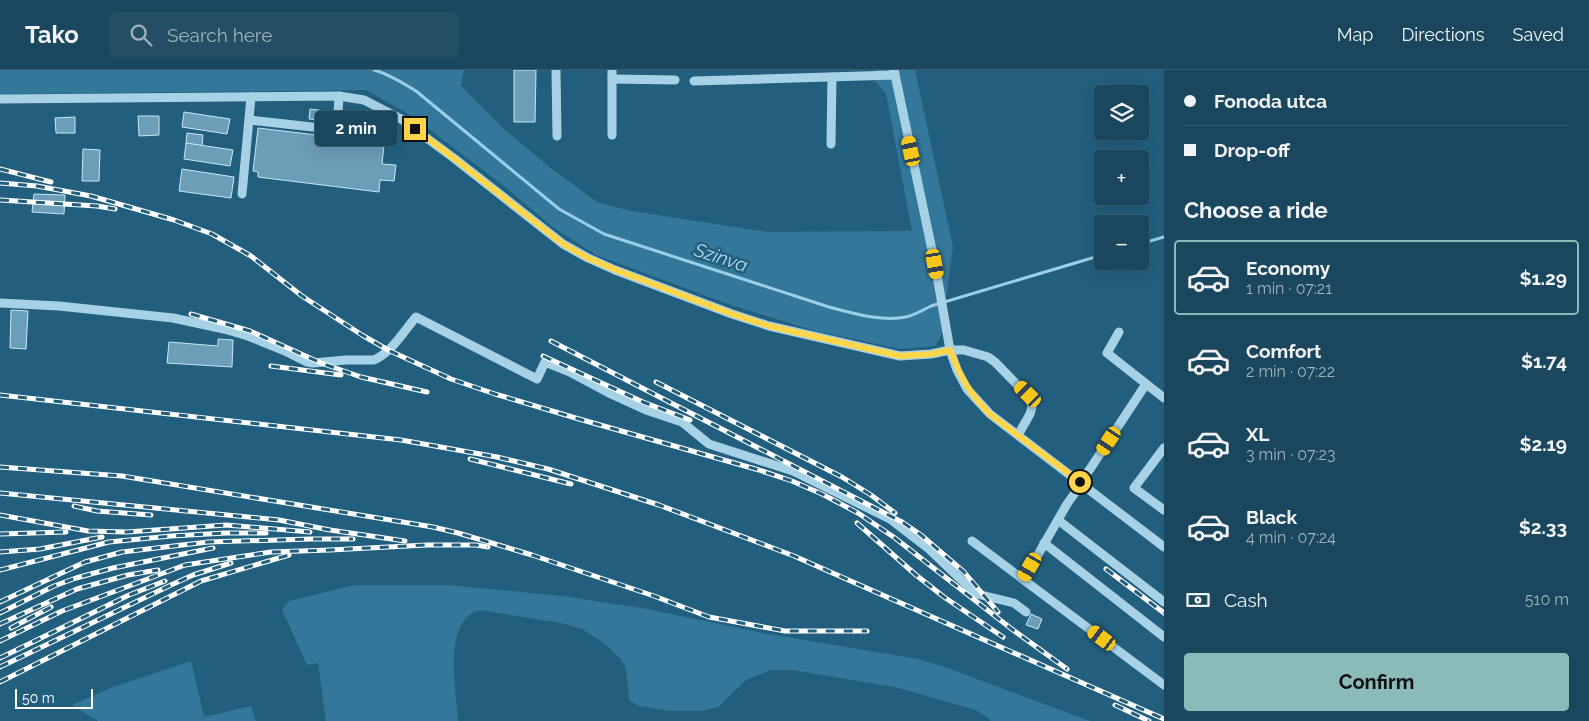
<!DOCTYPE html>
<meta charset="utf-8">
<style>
:root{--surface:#1a475e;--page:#234e64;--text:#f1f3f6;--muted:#9fb2bc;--line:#385f73;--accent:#8bbbb9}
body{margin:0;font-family:Raleway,sans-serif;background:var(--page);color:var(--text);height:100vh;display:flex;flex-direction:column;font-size:19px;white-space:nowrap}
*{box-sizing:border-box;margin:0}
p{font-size:16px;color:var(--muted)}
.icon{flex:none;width:28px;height:28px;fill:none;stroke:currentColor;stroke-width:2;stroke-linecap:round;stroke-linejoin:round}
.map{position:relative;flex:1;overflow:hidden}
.drawer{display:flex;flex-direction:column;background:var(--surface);width:425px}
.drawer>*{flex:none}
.top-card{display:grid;align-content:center;height:110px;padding:0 20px;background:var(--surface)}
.tools{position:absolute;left:1094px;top:15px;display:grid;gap:10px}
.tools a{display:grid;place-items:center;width:55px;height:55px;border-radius:5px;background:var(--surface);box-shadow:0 5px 20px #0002,0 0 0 1px var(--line);font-size:25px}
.scale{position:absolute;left:15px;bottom:12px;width:78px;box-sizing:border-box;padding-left:5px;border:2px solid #fff;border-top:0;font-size:14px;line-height:18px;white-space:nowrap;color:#fff;-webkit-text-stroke:4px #225f7e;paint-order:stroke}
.end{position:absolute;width:22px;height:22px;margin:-11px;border:6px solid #ffd54a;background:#111;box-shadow:0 0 0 2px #111}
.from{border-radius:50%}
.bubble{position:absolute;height:35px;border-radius:5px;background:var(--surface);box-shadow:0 5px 20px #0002,0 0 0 1px var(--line);font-size:16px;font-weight:700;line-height:35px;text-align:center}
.car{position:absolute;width:15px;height:30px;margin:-15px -8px;border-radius:6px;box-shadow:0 0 4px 1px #0007;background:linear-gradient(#f5c518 24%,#345 0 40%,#f5c518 0 76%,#345 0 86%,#f5c518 0)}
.top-card b{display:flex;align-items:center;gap:18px;height:48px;font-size:19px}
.top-card b+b{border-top:1px solid var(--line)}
.top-card i{width:12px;height:12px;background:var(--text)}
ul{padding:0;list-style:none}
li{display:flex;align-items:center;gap:15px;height:75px;margin:0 10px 8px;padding:0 10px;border:2px solid transparent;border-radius:5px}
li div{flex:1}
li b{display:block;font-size:19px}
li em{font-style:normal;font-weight:700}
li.selected{border-color:var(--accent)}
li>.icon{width:45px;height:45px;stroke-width:1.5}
h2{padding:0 20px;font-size:22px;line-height:60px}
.pay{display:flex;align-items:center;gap:12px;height:55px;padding:0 20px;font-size:19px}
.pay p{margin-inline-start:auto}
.cta{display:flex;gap:10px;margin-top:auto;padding:10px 20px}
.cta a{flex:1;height:58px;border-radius:5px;background:var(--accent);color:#111;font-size:20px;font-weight:700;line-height:58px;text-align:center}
header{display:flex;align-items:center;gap:30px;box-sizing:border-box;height:70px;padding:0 25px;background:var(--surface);border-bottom:1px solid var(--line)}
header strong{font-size:24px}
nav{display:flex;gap:28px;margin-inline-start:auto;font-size:18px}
.search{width:350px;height:45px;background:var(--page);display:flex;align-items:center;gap:12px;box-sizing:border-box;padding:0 18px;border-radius:5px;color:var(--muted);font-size:19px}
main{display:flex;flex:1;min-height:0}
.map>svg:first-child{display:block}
.green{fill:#33789a}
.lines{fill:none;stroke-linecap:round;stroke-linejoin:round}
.stream{stroke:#9bcfe7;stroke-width:3}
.building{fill:#6b9eb7;stroke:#cae7f5}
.minor{stroke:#a7d2e6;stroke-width:9}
.rail-casing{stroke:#fff;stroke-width:5}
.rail{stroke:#225f7e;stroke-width:3;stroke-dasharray:9;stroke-linecap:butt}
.route{stroke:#ffd54a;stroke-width:6}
.labels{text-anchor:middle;stroke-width:5;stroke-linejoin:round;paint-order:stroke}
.water-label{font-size:19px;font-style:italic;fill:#b2dbee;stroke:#225f7e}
</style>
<header>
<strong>Tako</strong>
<div class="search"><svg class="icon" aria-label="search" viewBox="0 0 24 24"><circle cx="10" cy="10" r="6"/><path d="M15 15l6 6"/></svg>Search here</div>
<nav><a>Map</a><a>Directions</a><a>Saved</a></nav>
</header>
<main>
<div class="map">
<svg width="1164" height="651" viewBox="0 0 1164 651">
<rect width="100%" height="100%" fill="#225f7e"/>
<!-- green -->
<g class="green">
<polygon points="0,0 464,0 461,16 505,60 552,99 597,132 631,141 767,162 912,161 886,23 875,11 875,0 915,0 953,177 941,266 935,276 900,279 815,261 731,235 596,185 554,158 504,116 413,47 366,20 0,24"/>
<path d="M355 515H447L563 526 647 539 763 563 917 589 939 595 1090 651H991L990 649 976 640 899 618 793 600H771L746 610 718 637 702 641H670L639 636 629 630 626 598 620 588 604 573 582 559 561 553 480 540C442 549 456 622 458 651H326L318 593 307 595 282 540 289 531Z"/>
<polygon points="191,591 204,647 251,636 256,651 98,651 72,635 113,617"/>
</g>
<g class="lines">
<!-- stream -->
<g class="stream">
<path d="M374 0C389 4 403 13 416 21L559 139 604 164 829 237C853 243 881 252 906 247 915 245 923 240 931 236L1102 185"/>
<polyline points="1140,174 1164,167"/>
</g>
</g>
<!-- building -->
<g class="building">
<polygon points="514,0 536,0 535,52 514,52"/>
<polygon points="310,39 325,41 324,51 309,49"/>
<polygon points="184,42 230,49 227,64 182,57"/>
<polygon points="138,46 159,46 159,65 139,66"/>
<polygon points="75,47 75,63 56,63 55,48"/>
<polygon points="352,52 386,56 382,94 396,95 394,111 380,110 379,122 258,107 258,102 253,101 258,58 350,69"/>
<polygon points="187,63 203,65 202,76 186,73"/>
<polygon points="186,73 233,80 230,96 184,89"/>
<polygon points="83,79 100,80 99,111 82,111"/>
<polygon points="182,99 234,107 231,128 179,121"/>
<polygon points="34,124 65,125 64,144 32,142"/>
<polygon points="11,240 28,241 26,279 10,278"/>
<polygon points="218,269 233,270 232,297 167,293 169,272 218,276"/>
<polygon points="1031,544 1042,549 1038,559 1026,555"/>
</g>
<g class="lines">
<!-- minor -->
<g class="minor">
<polyline points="556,0 557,66"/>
<polyline points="894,0 935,194 950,280 957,300 967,319 990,344 1164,477"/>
<polyline points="612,9 675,10"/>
<polyline points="694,11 895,5"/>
<polyline points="0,29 339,26 364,30 401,49 455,89 563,174 588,188 615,200 732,244 769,256 900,286 931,284 950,280 964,280 988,287 995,292 1030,328 1032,337 1030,344 1018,365"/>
<polyline points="249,50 348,61"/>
<polyline points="337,60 339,26"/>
<polyline points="612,65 612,0"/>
<polyline points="831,74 832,7"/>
<polyline points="242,124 251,27"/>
<path d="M0 233 59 236 173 248 224 259 248 266 285 281 307 292 313 293 346 290H374C392 282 404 261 416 247L537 309 545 292 570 302 611 324 646 340 682 352 709 374 793 401 890 449 929 479 973 521 977 524 1014 533 1026 542"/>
<polyline points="1119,262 1107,283 1164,328"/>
<polyline points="1164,378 1134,418 1164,440"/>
<polyline points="1080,412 1090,399 1146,314"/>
<polyline points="1058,450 1164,532"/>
<polyline points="972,471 1164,615"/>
<polyline points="1044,473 1164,567"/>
<polyline points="1024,509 1067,434 1082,413"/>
</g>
<defs>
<g id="rail">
<polyline points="0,99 51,112"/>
<polyline points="0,113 37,116 91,126 174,150 212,164 251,186 302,226 362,265 388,280 451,309 495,324 579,349 759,400 792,411 822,424 858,443 895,468 1013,560 1067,599"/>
<polyline points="0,130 97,136 115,139"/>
<polyline points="191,244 250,261 321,293 361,307 427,322"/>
<polyline points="551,271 902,452 921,465 964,502 998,542"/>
<polyline points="543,286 643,332 690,350"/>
<polyline points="271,296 341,305"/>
<polyline points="656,312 842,407 871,425 895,443"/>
<polyline points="0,325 401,370 497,387 548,399 659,435 794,486 1164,649"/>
<polyline points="470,389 571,414"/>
<polyline points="0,397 122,406 433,457 458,463 532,485 654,526 709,547 785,561 867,561"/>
<polyline points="0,423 279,450 330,460 405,471"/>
<polyline points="74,436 97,441 151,445"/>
<polyline points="0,445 88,461 127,462 226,455 310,462"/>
<polyline points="857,453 916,505 944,527 1003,567"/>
<polyline points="0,464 66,462"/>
<polyline points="0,482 40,479 102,467"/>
<polyline points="1106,499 1164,543"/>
<polyline points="0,500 109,472 171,466 226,463 266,463"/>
<polyline points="0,532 85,492 122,482 208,472 310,469 353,469"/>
<polyline points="0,543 54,516 76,508 113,498 213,478"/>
<polyline points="0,554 77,519 128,505 158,500"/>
<polyline points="11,558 51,537"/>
<polyline points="0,571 62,541 185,495 271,482 330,480 427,475 476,475 488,477"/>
<polyline points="0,588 129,525 165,511"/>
<polyline points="0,597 171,515 193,505 231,493"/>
<polyline points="0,612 201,511 289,485"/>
<polyline points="1115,635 1149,651"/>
</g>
</defs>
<!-- rail casing -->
<use href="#rail" class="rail-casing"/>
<!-- rail -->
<use href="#rail" class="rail"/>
</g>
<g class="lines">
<!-- route -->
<path class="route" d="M415 59 455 89 563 174 588 188 616 200 732 244 769 256 900 286 932 284 950 280C961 308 969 323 990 344L1080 412"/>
</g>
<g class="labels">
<!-- water labels -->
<g class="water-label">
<text transform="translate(721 187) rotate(18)" y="7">Szinva</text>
</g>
</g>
</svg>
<div class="tools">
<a><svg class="icon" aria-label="layers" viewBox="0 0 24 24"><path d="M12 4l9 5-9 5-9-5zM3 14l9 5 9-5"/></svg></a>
<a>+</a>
<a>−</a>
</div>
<div class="scale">50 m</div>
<i class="end from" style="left:1080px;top:412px"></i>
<i class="end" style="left:415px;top:59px"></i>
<div class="bubble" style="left:315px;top:41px;width:82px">2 min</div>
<i class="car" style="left:911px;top:81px;rotate:348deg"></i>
<i class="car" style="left:935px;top:194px;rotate:170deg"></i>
<i class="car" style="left:1028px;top:324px;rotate:314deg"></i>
<i class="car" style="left:1109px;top:371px;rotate:213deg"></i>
<i class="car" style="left:1030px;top:497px;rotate:210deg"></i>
<i class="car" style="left:1102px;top:568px;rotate:307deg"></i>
</div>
<section class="drawer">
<div class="top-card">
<b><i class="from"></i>Fonoda utca</b>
<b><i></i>Drop-off</b>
</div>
<h2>Choose a ride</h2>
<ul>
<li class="selected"><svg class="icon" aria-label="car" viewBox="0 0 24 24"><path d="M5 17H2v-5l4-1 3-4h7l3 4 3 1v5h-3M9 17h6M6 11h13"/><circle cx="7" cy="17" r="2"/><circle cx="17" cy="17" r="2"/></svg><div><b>Economy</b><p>1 min · 07:21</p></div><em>$1.29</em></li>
<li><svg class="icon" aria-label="car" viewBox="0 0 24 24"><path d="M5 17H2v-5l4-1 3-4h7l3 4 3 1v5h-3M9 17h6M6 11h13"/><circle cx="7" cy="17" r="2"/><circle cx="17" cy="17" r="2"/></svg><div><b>Comfort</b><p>2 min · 07:22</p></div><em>$1.74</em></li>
<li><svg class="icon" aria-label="car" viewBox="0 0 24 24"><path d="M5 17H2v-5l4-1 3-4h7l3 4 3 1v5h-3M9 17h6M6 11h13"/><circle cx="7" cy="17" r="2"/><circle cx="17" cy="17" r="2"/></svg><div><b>XL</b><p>3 min · 07:23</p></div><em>$2.19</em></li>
<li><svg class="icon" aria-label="car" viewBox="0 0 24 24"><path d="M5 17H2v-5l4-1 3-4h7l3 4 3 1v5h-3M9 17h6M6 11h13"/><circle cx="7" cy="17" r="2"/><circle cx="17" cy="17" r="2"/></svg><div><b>Black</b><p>4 min · 07:24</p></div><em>$2.33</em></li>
</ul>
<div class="pay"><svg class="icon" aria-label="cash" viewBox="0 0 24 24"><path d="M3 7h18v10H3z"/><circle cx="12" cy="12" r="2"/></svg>Cash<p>510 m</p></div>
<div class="cta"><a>Confirm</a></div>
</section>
</main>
